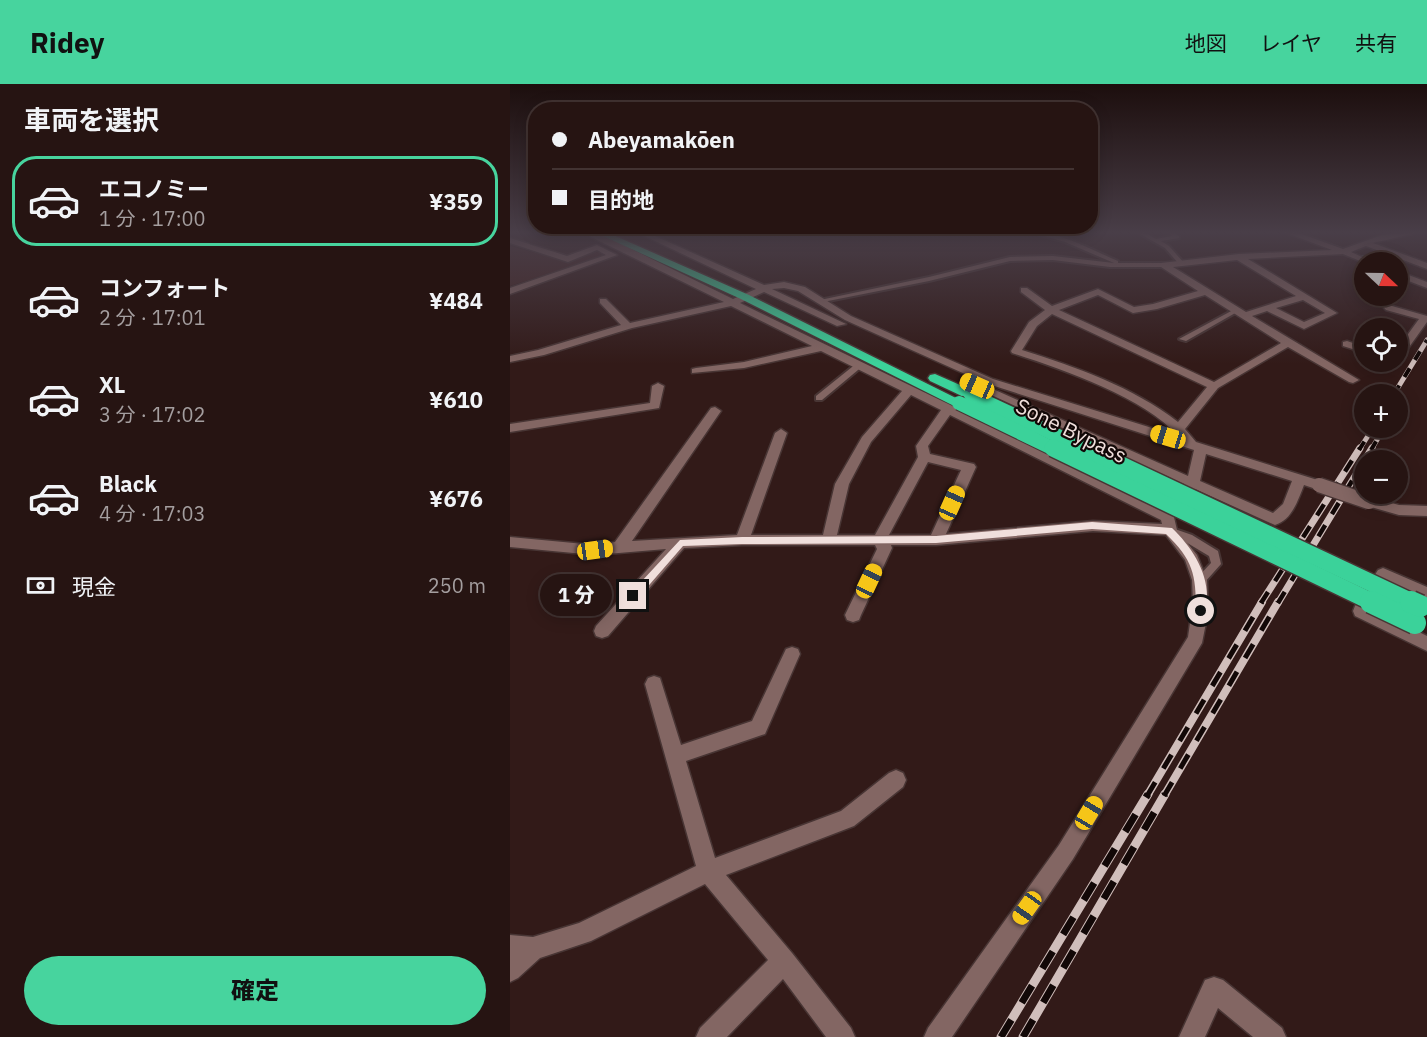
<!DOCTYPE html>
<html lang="ja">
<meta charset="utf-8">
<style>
:root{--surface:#261412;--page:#2e1d1b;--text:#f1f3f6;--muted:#a49e9f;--line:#423332;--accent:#47d49e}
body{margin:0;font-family:"IBM Plex Sans","Noto Sans JP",sans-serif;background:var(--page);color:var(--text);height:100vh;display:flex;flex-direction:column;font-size:22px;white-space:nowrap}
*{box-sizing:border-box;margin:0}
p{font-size:20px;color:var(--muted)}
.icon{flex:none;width:33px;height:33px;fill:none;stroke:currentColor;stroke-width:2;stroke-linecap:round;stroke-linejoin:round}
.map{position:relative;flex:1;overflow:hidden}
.panel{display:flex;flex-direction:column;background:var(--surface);width:510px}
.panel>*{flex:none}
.top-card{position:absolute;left:18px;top:18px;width:570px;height:132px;border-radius:24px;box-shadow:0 3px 15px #0003,0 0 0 2px var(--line);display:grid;align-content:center;height:132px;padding:0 24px;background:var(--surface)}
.needle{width:39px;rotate:112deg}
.controls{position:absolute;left:844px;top:168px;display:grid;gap:12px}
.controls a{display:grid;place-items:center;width:54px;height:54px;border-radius:50%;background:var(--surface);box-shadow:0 3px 15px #0003,0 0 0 2px var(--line);font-size:30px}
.end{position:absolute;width:27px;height:27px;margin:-14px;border:8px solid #f0dfdc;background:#111;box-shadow:0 0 0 3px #111}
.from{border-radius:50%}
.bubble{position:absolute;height:42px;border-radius:21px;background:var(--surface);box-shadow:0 3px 15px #0003,0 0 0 2px var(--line);font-size:20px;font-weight:800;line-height:42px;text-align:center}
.car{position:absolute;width:18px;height:36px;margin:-18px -9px;border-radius:8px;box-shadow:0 0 4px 2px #0007;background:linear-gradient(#f5c518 24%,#345 0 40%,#f5c518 0 76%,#345 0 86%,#f5c518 0)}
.top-card b{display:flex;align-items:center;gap:21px;height:57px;font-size:22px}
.top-card b+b{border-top:2px solid var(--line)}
.top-card i{width:15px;height:15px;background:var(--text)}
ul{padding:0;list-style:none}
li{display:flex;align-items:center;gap:18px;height:90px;margin:0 12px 9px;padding:0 12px;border:3px solid transparent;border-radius:24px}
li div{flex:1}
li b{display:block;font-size:22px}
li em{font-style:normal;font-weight:800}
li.active{border-color:var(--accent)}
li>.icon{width:54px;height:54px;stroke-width:1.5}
h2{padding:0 24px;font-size:27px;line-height:72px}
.pay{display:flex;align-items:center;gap:15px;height:66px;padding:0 24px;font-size:22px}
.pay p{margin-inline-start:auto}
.cta{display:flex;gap:12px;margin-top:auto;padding:12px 24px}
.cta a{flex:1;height:69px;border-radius:36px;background:var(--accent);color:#111;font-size:24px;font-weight:800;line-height:69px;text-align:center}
header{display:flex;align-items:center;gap:36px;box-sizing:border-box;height:84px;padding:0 30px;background:var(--accent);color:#111}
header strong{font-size:28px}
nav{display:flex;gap:33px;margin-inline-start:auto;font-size:21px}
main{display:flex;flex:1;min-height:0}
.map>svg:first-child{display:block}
.built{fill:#412220}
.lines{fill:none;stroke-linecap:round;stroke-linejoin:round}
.stream{stroke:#546d60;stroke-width:4}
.lane-casing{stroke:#483534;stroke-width:4}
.street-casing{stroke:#483534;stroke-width:3}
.highway-casing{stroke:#483534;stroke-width:3}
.lane{fill:#836663;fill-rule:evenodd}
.street{fill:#836663;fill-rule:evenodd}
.highway{fill:#3bd29a;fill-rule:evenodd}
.rail-far3-casing{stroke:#d0bebb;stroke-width:5}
.rail-far2-casing{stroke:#d0bebb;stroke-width:7}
.rail-far1-casing{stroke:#d0bebb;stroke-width:8}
.rail-casing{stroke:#d0bebb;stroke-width:9}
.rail-far3{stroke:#120807;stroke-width:4;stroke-dasharray:10;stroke-linecap:butt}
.rail-far2{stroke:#120807;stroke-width:4.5;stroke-dasharray:13;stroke-linecap:butt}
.rail-far1{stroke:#120807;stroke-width:5;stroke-dasharray:16;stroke-linecap:butt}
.rail{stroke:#120807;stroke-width:7;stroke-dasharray:20;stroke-linecap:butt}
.street-bridge-casing{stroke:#483534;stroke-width:17;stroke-linecap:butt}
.highway-bridge-far2-casing{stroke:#483534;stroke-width:16;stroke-linecap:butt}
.highway-bridge-far1-casing{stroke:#483534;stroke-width:20;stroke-linecap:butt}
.highway-bridge-casing{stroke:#483534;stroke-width:25;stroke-linecap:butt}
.street-bridge{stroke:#836663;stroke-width:14}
.highway-bridge-far2{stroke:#3bd29a;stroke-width:14}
.highway-bridge-far1{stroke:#3bd29a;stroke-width:17}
.highway-bridge{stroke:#3bd29a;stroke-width:22}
.route{fill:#f0dfdc}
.labels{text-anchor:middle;stroke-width:4.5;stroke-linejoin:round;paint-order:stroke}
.street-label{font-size:21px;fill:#f0dfdc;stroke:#120807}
</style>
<header>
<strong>Ridey</strong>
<nav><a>地図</a><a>レイヤ</a><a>共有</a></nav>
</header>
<main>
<section class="panel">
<h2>車両を選択</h2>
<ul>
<li class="active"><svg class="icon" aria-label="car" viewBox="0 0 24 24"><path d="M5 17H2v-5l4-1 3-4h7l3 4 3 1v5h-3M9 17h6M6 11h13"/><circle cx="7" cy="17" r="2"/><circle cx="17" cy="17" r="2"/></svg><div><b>エコノミー</b><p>1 分 · 17:00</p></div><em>¥359</em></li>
<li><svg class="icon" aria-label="car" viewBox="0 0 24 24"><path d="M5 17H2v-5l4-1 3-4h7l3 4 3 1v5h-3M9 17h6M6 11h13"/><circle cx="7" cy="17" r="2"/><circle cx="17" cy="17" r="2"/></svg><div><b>コンフォート</b><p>2 分 · 17:01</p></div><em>¥484</em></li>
<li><svg class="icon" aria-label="car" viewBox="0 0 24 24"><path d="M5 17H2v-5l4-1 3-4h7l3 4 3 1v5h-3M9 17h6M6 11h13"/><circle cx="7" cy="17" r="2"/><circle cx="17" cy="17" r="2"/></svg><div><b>XL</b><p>3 分 · 17:02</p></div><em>¥610</em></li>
<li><svg class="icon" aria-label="car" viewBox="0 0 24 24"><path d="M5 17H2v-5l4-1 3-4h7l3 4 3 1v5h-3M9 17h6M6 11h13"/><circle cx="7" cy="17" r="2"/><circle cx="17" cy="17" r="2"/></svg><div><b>Black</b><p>4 分 · 17:03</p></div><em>¥676</em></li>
</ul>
<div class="pay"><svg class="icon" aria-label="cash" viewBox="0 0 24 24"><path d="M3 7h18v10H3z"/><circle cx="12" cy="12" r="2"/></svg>現金<p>250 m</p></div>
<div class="cta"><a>確定</a></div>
</section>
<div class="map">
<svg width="917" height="953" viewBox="0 0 917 953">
<rect width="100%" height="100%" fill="#321a18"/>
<!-- built -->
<polygon class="built" points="0,162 56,177 86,165 95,171 0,202"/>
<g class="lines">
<!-- stream -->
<g class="stream">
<polyline points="781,147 834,166"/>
<polyline points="852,173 865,178"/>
</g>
<defs>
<g id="lane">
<polygon points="446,147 457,147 454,149"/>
<path d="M517 147C546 146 582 166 608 177V179H654L657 181 654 183H600L543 176 500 177 419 197 313 218 310 216 419 193 500 173 543 172 604 179 555 158Z"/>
<polygon points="625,147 632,147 646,155 662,152 656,147 662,147 669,152 669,154 651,157 659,162 674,179 669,180 655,164"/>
<polygon points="725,225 727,226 727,228 676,257 669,255"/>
<polygon points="347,279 354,281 312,316 306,316 306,312"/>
<polygon points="659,443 682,451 708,467 711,480 695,498 687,498 686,495 701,479 699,472 674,457 655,450 654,447"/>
</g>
<g id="street">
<path d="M77 147H85L223 215 246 205 124 147H134L254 201 274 198 295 203 341 232 483 295 668 352C634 313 551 285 502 269L501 267 519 238 535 226 511 208V204H517L542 222 588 205 624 223 643 220 688 207 651 183V179L729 170 822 166 771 147H783L833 165 872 151 915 147 863 159 917 179V185L856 162 841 168 863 178 855 179 833 170 738 175 827 229 794 245 757 227 742 232 849 296 843 299 839 298 778 263 708 304 675 345 686 358 814 398 816 401 814 404 809 406 794 401C788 416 782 436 765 441L685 405 682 409H672L670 406 674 400 464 303 466 301H474L678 392 684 366 475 299 335 236 288 207 274 204 262 205 336 240 327 242 254 208 230 219 663 429 667 446 687 471 697 496 698 529 692 559 563 775 442 953H414L418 944 549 761 678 553 683 518 682 496 675 476 656 451 583 447 426 461H381L382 464 351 531 349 536 343 538 337 536 335 531 367 465 365 461H232L174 464 98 552 92 554 86 552 84 547 86 542 156 465 85 471 0 463V453L85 461 105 458 201 324 205 323 211 327 122 457 227 451 265 349 271 345 277 349 241 451H313L325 400 352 353 392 307 311 267 234 284 182 289V285L186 284 234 278 302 262 221 222 122 244 34 271 0 278V272L28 266 111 241 90 219V215H96L120 239 214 218 81 153ZM727 176 786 212 736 228 663 183ZM588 211 623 229 647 225 695 211 771 259 704 298 549 226ZM793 216 815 229 794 238 766 224ZM542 230 697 303 668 338C623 303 566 283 512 266L527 242ZM401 311 431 326 406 362 408 373 365 451H327L339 400 361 358ZM440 331 651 436 652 440 583 437 436 450 466 383 464 380 420 370 418 362ZM696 370 782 397 773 420 763 429 690 397ZM418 378 451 386 421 451H379Z"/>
<polygon points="0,154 57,172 87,161 107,171 0,210 0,204 96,171 87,166 58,178 0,159"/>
<polygon points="888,187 917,198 917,204 888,193"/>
<polygon points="868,212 876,212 876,215 882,222 917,232 917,238 892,273 888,274 888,264 909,235 876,226 866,215"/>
<polygon points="867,241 872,244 861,244 862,242"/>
<polygon points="837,257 855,263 855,269 833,262 833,258"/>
<polygon points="148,299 154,302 149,324 0,348 0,340 140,319 142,302"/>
<polygon points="859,413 889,421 917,422 917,432 889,431 854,421 852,418 854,415"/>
<polygon points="873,484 917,503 917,516 876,498 861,524 917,552 917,567 845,532 843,527 845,522 868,486"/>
<polygon points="282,563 288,565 290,570 255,650 176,677 205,774 331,727 379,689 386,686 393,689 396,696 393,703 344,742 216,791 282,869 341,944 345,953 316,953 273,895 217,953 186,953 190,944 258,876 195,800 81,857 30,874 8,894 0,898 0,851 23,853 69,839 186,782 135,600 138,594 144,592 150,594 171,661 242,637 276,565"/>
<polygon points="704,893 713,896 772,944 776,953 743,953 708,924 695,953 669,953 695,896"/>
</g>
<g id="highway">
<polygon points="82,147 94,147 239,211 456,319 449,323 444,322 231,215"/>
<polygon points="425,290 466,308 468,311 466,314 456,314 420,297 418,294 420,291"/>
</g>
</defs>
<!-- lane casing -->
<use href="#lane" class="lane-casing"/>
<!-- street casing -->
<use href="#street" class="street-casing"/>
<!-- highway casing -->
<use href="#highway" class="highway-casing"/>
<!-- lane -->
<use href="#lane" class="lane"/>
<!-- street -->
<use href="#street" class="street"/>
<!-- highway -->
<use href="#highway" class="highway"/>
<defs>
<g id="rail-far3">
<polyline points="884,310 917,256"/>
<polyline points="849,366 863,344"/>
<polyline points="861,366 874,344"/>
</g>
<g id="rail-far2">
<polyline points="751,519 850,364"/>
<polyline points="768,519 862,364"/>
</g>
<g id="rail-far1">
<polyline points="637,712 752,518"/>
<polyline points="654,712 768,518"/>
</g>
<g id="rail">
<polyline points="491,953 638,710"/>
<polyline points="513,953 655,710"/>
</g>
</defs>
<!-- rail-far3 casing -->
<use href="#rail-far3" class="rail-far3-casing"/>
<!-- rail-far2 casing -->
<use href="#rail-far2" class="rail-far2-casing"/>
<!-- rail-far1 casing -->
<use href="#rail-far1" class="rail-far1-casing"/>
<!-- rail casing -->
<use href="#rail" class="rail-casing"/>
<!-- rail-far3 -->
<use href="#rail-far3" class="rail-far3"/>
<!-- rail-far2 -->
<use href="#rail-far2" class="rail-far2"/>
<!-- rail-far1 -->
<use href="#rail-far1" class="rail-far1"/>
<!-- rail -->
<use href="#rail" class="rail"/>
<defs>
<polyline id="street-bridge" points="809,401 859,418"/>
<g id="highway-bridge-far2">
<polyline points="461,311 578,366"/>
<polyline points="449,319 546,366"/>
</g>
<g id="highway-bridge-far1">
<polyline points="543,364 864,519"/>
<polyline points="575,364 904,519"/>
</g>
<g id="highway-bridge">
<polyline points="861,518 905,539"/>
<polyline points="901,518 910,522"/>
</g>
</defs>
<!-- street-bridge casing -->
<use href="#street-bridge" class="street-bridge-casing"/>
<!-- highway-bridge-far2 casing -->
<use href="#highway-bridge-far2" class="highway-bridge-far2-casing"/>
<!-- highway-bridge-far1 casing -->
<use href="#highway-bridge-far1" class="highway-bridge-far1-casing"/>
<!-- highway-bridge casing -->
<use href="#highway-bridge" class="highway-bridge-casing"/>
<!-- street-bridge -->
<use href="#street-bridge" class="street-bridge"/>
<!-- highway-bridge-far2 -->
<use href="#highway-bridge-far2" class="highway-bridge-far2"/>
<!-- highway-bridge-far1 -->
<use href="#highway-bridge-far1" class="highway-bridge-far1"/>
<!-- highway-bridge -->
<use href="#highway-bridge" class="highway-bridge"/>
</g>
<!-- sky -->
<linearGradient id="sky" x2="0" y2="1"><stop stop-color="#1c0e0d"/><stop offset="0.53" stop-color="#493e48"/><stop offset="1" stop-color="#493e48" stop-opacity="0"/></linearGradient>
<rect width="917" height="280" fill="url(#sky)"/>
<!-- route -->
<path class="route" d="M582 438 662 444C684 465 705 498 694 530L691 531 686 527C686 490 683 476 656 450L582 445 426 459 232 460 173 462 127 515H120L118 512 170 456 232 453 426 452Z"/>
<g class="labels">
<!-- street labels -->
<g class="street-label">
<text transform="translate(561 347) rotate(26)" y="7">Sone Bypass</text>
</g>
</g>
</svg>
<div class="controls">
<a><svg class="needle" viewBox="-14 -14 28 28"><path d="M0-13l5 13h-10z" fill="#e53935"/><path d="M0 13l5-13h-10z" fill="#a49e9f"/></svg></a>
<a><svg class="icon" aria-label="locate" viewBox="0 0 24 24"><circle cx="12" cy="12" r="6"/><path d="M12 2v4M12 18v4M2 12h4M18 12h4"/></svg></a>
<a>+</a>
<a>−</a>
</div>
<i class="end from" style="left:691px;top:527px"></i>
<i class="end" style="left:123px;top:512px"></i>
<div class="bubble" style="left:30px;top:490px;width:72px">1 分</div>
<i class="car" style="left:467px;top:302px;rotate:294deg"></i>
<i class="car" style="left:658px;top:353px;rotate:287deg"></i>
<i class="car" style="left:442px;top:419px;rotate:24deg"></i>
<i class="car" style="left:85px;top:466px;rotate:82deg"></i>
<i class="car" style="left:359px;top:497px;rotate:25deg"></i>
<i class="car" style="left:579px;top:729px;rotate:31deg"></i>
<i class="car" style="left:517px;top:824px;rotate:215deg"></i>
<div class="top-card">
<b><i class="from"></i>Abeyamakōen</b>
<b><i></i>目的地</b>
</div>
</div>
</main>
